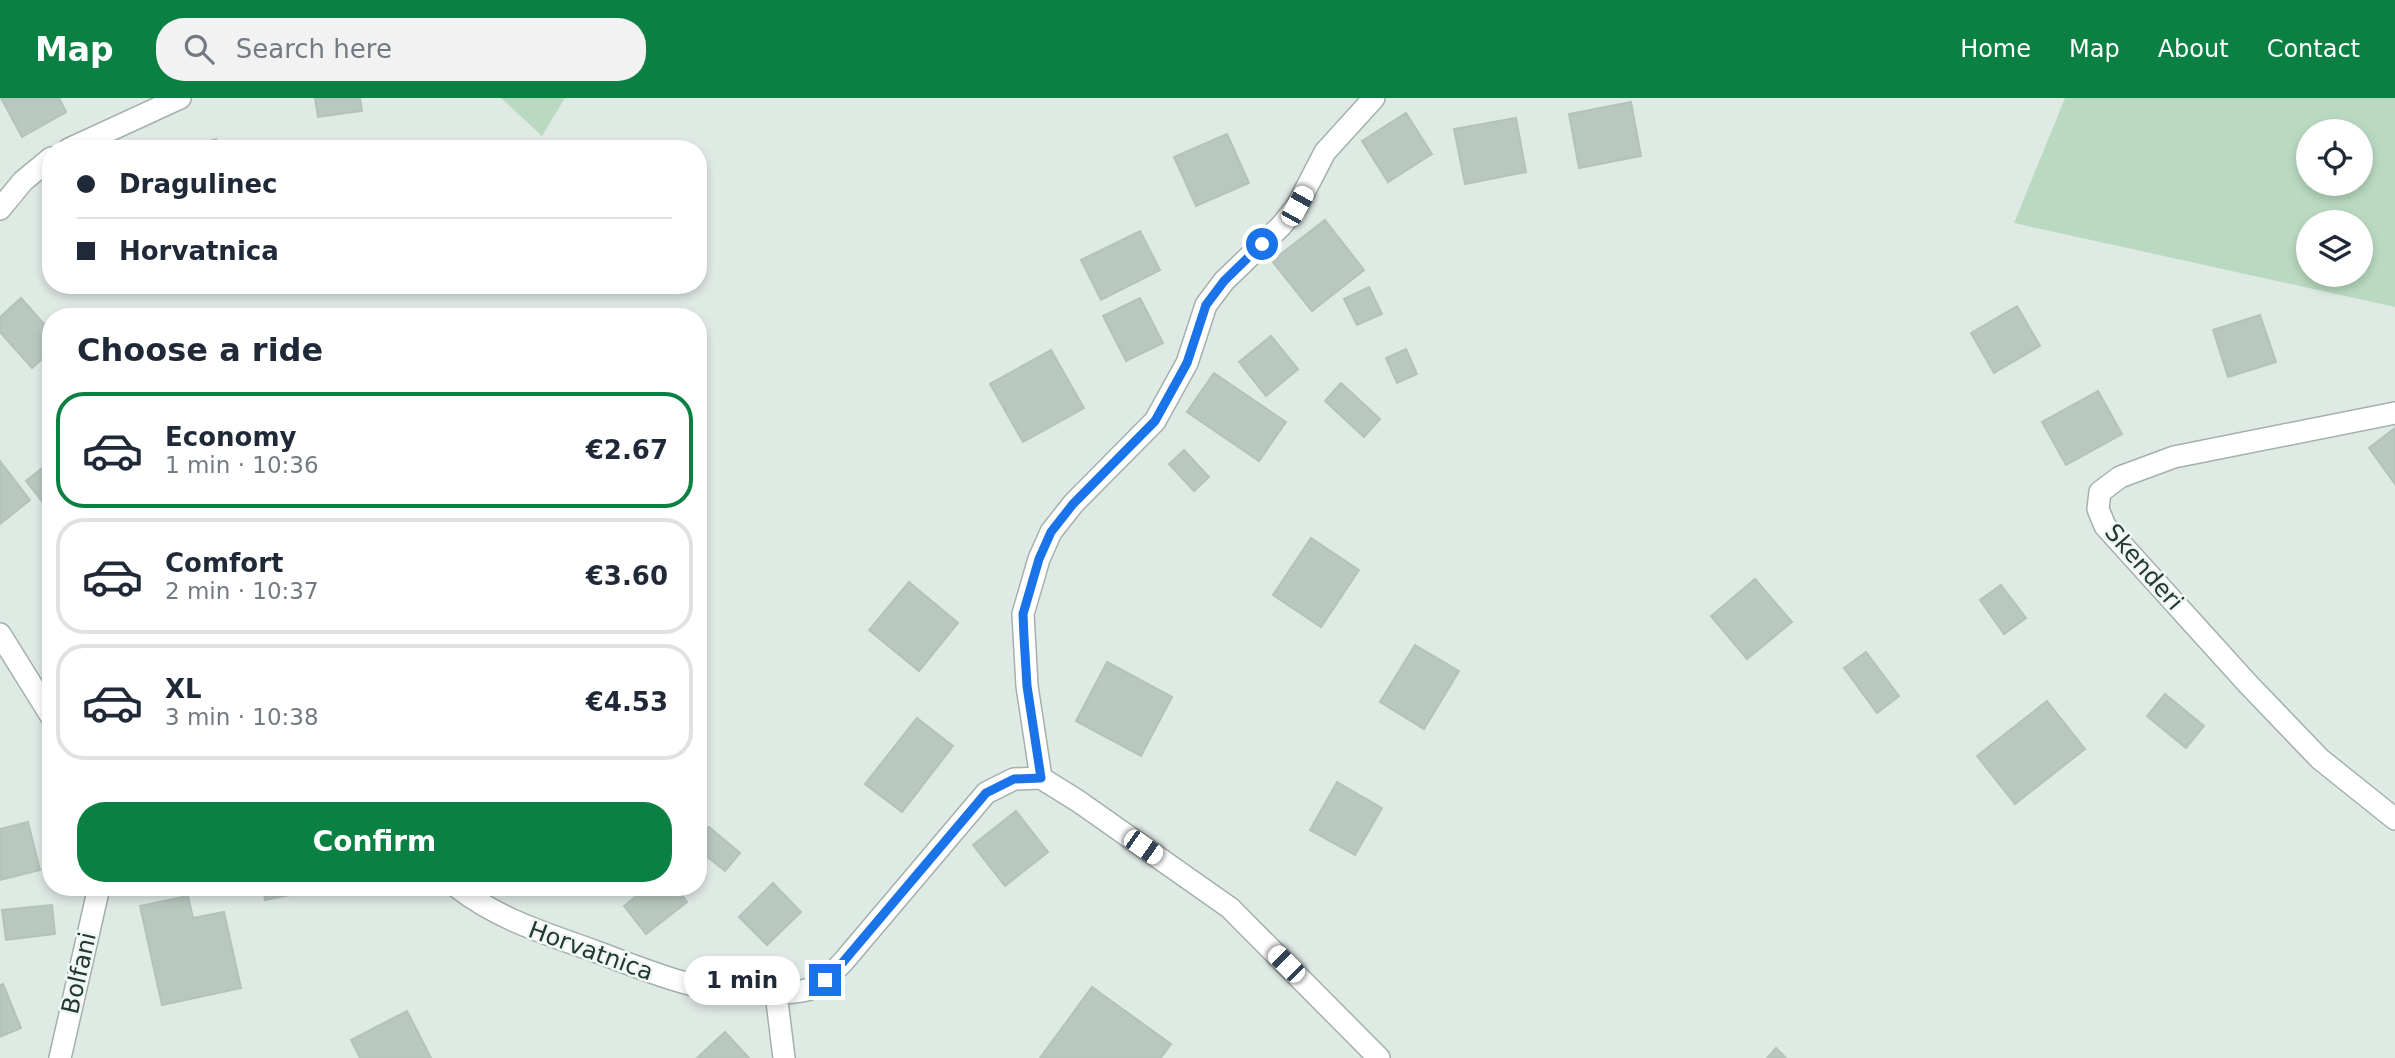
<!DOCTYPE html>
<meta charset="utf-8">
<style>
:root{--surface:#fff;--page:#f2f2f3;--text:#1f2937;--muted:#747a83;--line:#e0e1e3;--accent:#0b8043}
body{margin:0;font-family:"DejaVu Sans",sans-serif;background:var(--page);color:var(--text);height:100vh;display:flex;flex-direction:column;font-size:26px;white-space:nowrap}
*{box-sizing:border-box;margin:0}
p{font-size:23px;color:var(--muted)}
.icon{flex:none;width:38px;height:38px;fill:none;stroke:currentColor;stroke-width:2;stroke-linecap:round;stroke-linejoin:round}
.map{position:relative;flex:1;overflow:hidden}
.drawer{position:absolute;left:42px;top:210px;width:665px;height:588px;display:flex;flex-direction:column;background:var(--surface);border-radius:28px;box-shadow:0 4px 10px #0003}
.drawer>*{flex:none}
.banner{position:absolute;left:42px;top:42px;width:665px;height:154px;border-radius:28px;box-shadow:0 4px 10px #0003;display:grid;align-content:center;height:154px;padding:0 35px;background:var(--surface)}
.fabs{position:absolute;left:2296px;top:21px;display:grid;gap:14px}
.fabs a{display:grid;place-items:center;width:77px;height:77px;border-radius:50%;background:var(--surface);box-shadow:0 4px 10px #0003;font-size:35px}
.end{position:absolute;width:32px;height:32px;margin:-16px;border:9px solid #1a73e8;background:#fff;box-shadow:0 0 0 4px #fff}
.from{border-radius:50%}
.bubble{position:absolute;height:49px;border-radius:24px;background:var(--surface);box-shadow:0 4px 10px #0003;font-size:23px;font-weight:800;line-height:49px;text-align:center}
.car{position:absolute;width:21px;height:42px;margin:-21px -10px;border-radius:9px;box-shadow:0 0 5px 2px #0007;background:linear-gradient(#fff 24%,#345 0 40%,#fff 0 76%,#345 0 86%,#fff 0)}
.banner b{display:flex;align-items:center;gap:24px;height:66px;font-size:26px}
.banner b+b{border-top:2px solid var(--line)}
.banner i{width:18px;height:18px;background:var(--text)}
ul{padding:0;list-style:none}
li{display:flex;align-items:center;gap:21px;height:116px;margin:0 14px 10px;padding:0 21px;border:4px solid var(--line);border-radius:28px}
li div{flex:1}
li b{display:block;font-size:26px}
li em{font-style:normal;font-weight:800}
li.current{border-color:var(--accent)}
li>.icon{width:63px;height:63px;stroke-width:1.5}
h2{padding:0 35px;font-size:32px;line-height:84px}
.primary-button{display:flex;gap:14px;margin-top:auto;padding:14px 35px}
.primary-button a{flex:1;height:80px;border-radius:28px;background:var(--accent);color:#fff;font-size:28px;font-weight:800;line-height:80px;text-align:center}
header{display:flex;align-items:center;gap:42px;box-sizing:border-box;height:98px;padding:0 35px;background:var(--accent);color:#fff}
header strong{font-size:33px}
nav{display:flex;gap:38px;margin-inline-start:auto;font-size:24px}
.search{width:490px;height:63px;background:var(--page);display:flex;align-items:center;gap:18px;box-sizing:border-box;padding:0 24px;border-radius:28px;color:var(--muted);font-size:26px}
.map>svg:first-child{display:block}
.green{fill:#b9dac0;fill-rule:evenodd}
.building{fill:#b8c7c0;stroke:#b3c3bb;stroke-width:2}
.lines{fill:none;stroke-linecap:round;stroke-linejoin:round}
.minor-casing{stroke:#a3b1ab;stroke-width:24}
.minor{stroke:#fff;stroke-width:21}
.route{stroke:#1a73e8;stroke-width:9}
.labels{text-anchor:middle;stroke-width:5;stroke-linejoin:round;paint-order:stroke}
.street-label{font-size:24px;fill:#213931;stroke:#f0f7f3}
</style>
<header>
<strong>Map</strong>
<div class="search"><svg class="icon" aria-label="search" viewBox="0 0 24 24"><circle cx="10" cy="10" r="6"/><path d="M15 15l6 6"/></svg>Search here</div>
<nav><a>Home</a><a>Map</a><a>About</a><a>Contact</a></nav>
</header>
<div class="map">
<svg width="2395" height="960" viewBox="0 0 2395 960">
<rect width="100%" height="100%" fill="#e0eae5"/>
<!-- green -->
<g class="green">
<polygon points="501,0 565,0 542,38"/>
<path d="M2065 0H2395V209L2014 125ZM2361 33V86H2308V33ZM2308 124H2361V177H2308Z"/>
</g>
<!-- building -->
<g class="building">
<polygon points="1,0 59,0 66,14 22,39"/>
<polygon points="315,0 360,0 362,13 318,19"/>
<polygon points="1631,4 1641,58 1579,70 1569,16"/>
<polygon points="1406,15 1432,56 1388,84 1362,43"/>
<polygon points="1516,20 1526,74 1465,86 1454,31"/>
<polygon points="1227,36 1249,85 1196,108 1174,59"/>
<polygon points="216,41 219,51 185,51"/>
<polygon points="1325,122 1364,172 1312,213 1272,163"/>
<polygon points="1140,133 1160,172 1101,202 1081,162"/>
<polygon points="1369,189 1382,216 1357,227 1344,201"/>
<polygon points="21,200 51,234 51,253 32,270 0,234 0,219"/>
<polygon points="1140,200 1163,245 1126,263 1103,218"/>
<polygon points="2017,208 2040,248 1994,275 1971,235"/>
<polygon points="2260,217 2276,264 2228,279 2213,232"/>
<polygon points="1271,238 1298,271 1266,298 1239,264"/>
<polygon points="1406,251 1417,276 1397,285 1386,260"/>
<polygon points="1051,252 1084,310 1023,344 990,286"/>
<polygon points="1214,275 1286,324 1259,363 1187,314"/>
<polygon points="1341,285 1380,321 1364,339 1325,303"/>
<polygon points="2098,293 2122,336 2066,367 2042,324"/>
<polygon points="2395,330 2395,386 2369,350"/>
<polygon points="1184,352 1209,379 1194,393 1169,366"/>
<polygon points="0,363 30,402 0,426"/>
<polygon points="51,363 51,415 26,383"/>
<polygon points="1311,440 1359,472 1321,529 1273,497"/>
<polygon points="1755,481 1792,524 1747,561 1711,518"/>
<polygon points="909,484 958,525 919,573 869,532"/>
<polygon points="2001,487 2026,520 2004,536 1980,502"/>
<polygon points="1415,547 1459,573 1424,631 1380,604"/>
<polygon points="1866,554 1899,598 1877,615 1844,570"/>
<polygon points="1107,564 1172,599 1141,658 1076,623"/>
<polygon points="2165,596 2204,628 2186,650 2147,618"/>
<polygon points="2047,603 2085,651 2015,706 1977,658"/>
<polygon points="917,620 953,648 902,714 865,686"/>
<polygon points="1337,684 1382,710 1355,757 1310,732"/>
<polygon points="1016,713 1048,754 1005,788 973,747"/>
<polygon points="28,724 40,772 0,782 0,731"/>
<polygon points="709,729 740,755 725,773 698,751 698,742"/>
<polygon points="773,785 801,814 767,847 739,819"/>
<polygon points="263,789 328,789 265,802"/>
<polygon points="587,789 600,789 594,796"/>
<polygon points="648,789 676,789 687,804 646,836 624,808"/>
<polygon points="188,798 193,820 224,814 241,890 162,907 140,808"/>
<polygon points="52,807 55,836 6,842 2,812"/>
<polygon points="3,886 21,930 0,939 0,887"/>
<polygon points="1092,889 1171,946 1161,960 1040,960"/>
<polygon points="407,913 431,960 360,960 351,942"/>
<polygon points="725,934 749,960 697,960"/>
<polygon points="1776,950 1786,960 1767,960"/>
</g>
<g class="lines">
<defs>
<g id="minor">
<polyline points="69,51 180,0"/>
<polyline points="0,111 23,83 51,60"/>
<polyline points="2395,315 2174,359 2120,379 2100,394 2098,411 2105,428 2248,586 2320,661 2395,721"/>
<polyline points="0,536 51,618"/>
<polyline points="1041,680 1027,588 1023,516 1039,461 1051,434 1073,406 1155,323 1187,265 1206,207 1224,183 1281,128 1297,108 1325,54 1374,0"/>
<path d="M457 789C499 822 548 836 597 854 659 877 699 896 768 895 780 895 798 895 810 891 824 886 833 874 843 864L986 695 1014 681 1041 680 1078 703 1230 810 1379 960"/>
<polyline points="776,895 784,960"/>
<polyline points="60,960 99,789"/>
</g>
</defs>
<!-- minor casing -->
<use href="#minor" class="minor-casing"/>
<!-- minor -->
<use href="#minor" class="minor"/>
</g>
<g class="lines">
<!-- route -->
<polyline class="route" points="825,882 843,864 986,695 1014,681 1041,680 1027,588 1024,539 1023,516 1039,461 1051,434 1073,406 1155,323 1187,265 1206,207 1224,183 1262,146"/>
</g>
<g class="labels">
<!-- street labels -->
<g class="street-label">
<text transform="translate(2144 469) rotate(49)" y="8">Skenderi</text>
<text transform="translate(591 853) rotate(20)" y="8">Horvatnica</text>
<text transform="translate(79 875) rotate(-77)" y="8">Bolfani</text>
</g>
</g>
</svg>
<div class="fabs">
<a><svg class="icon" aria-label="locate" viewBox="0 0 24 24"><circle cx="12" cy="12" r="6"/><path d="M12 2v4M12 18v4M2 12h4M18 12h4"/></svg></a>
<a><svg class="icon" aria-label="layers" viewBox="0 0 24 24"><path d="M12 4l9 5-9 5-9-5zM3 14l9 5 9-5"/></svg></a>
</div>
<i class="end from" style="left:1262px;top:146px"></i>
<i class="end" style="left:825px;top:882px"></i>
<div class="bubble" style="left:684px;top:858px;width:116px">1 min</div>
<i class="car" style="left:1297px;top:108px;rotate:29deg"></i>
<i class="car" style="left:1143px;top:749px;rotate:125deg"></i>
<i class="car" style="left:1286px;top:866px;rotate:315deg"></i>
<div class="banner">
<b><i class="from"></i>Dragulinec</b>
<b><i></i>Horvatnica</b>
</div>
<section class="drawer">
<h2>Choose a ride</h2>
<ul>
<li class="current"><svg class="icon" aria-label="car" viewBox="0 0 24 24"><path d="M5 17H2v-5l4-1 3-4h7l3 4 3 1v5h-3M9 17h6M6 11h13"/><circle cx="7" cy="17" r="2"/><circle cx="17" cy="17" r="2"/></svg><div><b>Economy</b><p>1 min · 10:36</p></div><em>€2.67</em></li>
<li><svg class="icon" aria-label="car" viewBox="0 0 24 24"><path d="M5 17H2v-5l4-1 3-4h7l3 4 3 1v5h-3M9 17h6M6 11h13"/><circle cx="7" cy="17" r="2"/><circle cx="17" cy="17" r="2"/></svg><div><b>Comfort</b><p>2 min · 10:37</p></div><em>€3.60</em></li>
<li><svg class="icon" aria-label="car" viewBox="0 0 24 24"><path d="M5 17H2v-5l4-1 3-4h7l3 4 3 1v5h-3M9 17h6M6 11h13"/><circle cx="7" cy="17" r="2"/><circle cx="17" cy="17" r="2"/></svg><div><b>XL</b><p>3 min · 10:38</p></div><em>€4.53</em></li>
</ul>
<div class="primary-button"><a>Confirm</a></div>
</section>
</div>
